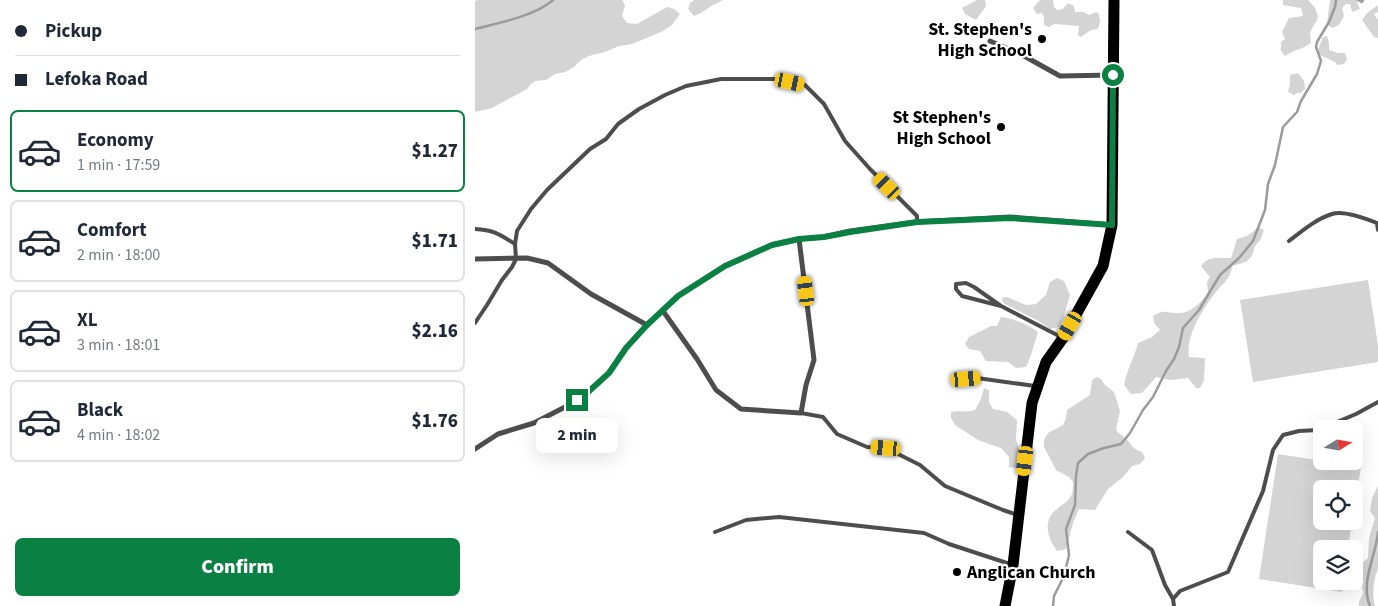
<!DOCTYPE html>
<meta charset="utf-8">
<style>
:root{--surface:#fff;--page:#f2f2f3;--text:#1f2937;--muted:#747a83;--line:#e0e1e3;--accent:#0b8043}
body{margin:0;font-family:"Source Sans 3",sans-serif;background:var(--page);color:var(--text);height:100vh;display:flex;flex-direction:column;font-size:19px;white-space:nowrap}
*{box-sizing:border-box;margin:0}
p{font-size:16px;color:var(--muted)}
.icon{flex:none;width:28px;height:28px;fill:none;stroke:currentColor;stroke-width:2;stroke-linecap:round;stroke-linejoin:round}
.map{position:relative;flex:1;overflow:hidden}
.sheet{display:flex;flex-direction:column;background:var(--surface);width:475px}
.sheet>*{flex:none}
.hud{display:grid;align-content:center;height:110px;padding:0 15px;background:var(--surface)}
.needle{width:32px;rotate:79deg}
.buttons{position:absolute;left:838px;top:420px;display:grid;gap:10px}
.buttons a{display:grid;place-items:center;width:50px;height:50px;border-radius:8px;background:var(--surface);box-shadow:0 5px 20px #0002;font-size:25px}
.end{position:absolute;width:22px;height:22px;margin:-11px;border:6px solid #0b8043;background:#fff;box-shadow:0 0 0 2px #fff}
.from{border-radius:50%}
.bubble{position:absolute;height:35px;border-radius:8px;background:var(--surface);box-shadow:0 5px 20px #0002;font-size:16px;font-weight:800;line-height:35px;text-align:center}
.car{position:absolute;width:15px;height:30px;margin:-15px -8px;border-radius:6px;box-shadow:0 0 4px 1px #0007;background:linear-gradient(#f5c518 24%,#345 0 40%,#f5c518 0 76%,#345 0 86%,#f5c518 0)}
.hud b{display:flex;align-items:center;gap:18px;height:48px;font-size:19px}
.hud b+b{border-top:1px solid var(--line)}
.hud i{width:12px;height:12px;background:var(--text)}
ul{padding:0;list-style:none}
li{display:flex;align-items:center;gap:15px;height:82px;margin:0 10px 8px;padding:0 5px;border:2px solid var(--line);border-radius:8px}
li div{flex:1}
li b{display:block;font-size:19px}
li em{font-style:normal;font-weight:800}
li.current{border-color:var(--accent)}
li>.icon{width:45px;height:45px;stroke-width:1.5}
.button{display:flex;gap:10px;margin-top:auto;padding:10px 15px}
.button a{flex:1;height:58px;border-radius:8px;background:var(--accent);color:#fff;font-size:20px;font-weight:800;line-height:58px;text-align:center}
main{display:flex;flex:1;min-height:0}
.map>svg:first-child{display:block}
.green{fill:#d4d4d4}
.lines{fill:none;stroke-linecap:round;stroke-linejoin:round}
.stream{stroke:#9b9b9b;stroke-width:2.5}
.lane{stroke:#4d4d4d;stroke-width:4}
.street{stroke:#4d4d4d;stroke-width:5}
.primary{stroke:#000;stroke-width:11}
.route{stroke:#0b8043;stroke-width:6}
.poi-dot{fill:#000;stroke:#fff;stroke-width:2}
.labels{text-anchor:middle;stroke-width:4.5;stroke-linejoin:round;paint-order:stroke}
.poi-label{font-size:18px;font-weight:bold;fill:#000;stroke:#fff;text-anchor:end}
</style>
<main>
<section class="sheet">
<div class="hud">
<b><i class="from"></i>Pickup</b>
<b><i></i>Lefoka Road</b>
</div>
<ul>
<li class="current"><svg class="icon" aria-label="car" viewBox="0 0 24 24"><path d="M5 17H2v-5l4-1 3-4h7l3 4 3 1v5h-3M9 17h6M6 11h13"/><circle cx="7" cy="17" r="2"/><circle cx="17" cy="17" r="2"/></svg><div><b>Economy</b><p>1 min · 17:59</p></div><em>$1.27</em></li>
<li><svg class="icon" aria-label="car" viewBox="0 0 24 24"><path d="M5 17H2v-5l4-1 3-4h7l3 4 3 1v5h-3M9 17h6M6 11h13"/><circle cx="7" cy="17" r="2"/><circle cx="17" cy="17" r="2"/></svg><div><b>Comfort</b><p>2 min · 18:00</p></div><em>$1.71</em></li>
<li><svg class="icon" aria-label="car" viewBox="0 0 24 24"><path d="M5 17H2v-5l4-1 3-4h7l3 4 3 1v5h-3M9 17h6M6 11h13"/><circle cx="7" cy="17" r="2"/><circle cx="17" cy="17" r="2"/></svg><div><b>XL</b><p>3 min · 18:01</p></div><em>$2.16</em></li>
<li><svg class="icon" aria-label="car" viewBox="0 0 24 24"><path d="M5 17H2v-5l4-1 3-4h7l3 4 3 1v5h-3M9 17h6M6 11h13"/><circle cx="7" cy="17" r="2"/><circle cx="17" cy="17" r="2"/></svg><div><b>Black</b><p>4 min · 18:02</p></div><em>$1.76</em></li>
</ul>
<div class="button"><a>Confirm</a></div>
</section>
<div class="map">
<svg width="903" height="606" viewBox="0 0 903 606">
<rect width="100%" height="100%" fill="#fff"/>
<!-- green -->
<g class="green">
<polygon points="3,0 147,0 150,5 147,16 152,23 162,24 192,7 199,9 205,14 197,25 186,32 157,44 144,46 130,52 114,56 106,60 99,67 90,72 80,74 71,80 60,81 56,84 52,89 17,108 0,112 0,1"/>
<polygon points="219,0 248,0 236,6 226,13 219,16 213,9 215,3"/>
<polygon points="502,0 510,0 511,6 501,20 490,14 487,8"/>
<polygon points="565,0 578,0 579,7 582,10 588,9 593,3 599,6 600,12 608,12 614,15 621,12 624,14 625,22 623,29 616,30 606,37 603,35 604,26 579,24 574,27 569,25 569,17 567,13 562,14 558,8"/>
<path d="M808 0H833L840 8 843 16 842 20 835 32 836 43C828 49 819 50 810 56L806 51V42L810 39 807 32 814 18 828 16 826 8 808 5Z"/>
<polygon points="855,0 882,0 883,5 885,9 877,12 875,4 871,4 867,8 869,16 864,25 857,28 852,24"/>
<polygon points="903,5 903,12 899,14 903,20 903,38 899,37 887,20 892,13"/>
<polygon points="852,36 854,43 854,50 863,53 870,53 872,59 869,64 862,65 860,62 847,56 843,53 844,47 848,37"/>
<polygon points="823,73 829,81 830,89 826,93 822,93 819,95 813,92 815,84 815,75"/>
<path d="M783 227 789 230 786 239 780 246 777 256 771 262 757 266C757 274 751 282 745 287 731 304 710 334 714 357L730 358 729 380 725 388H721L713 378 695 380 681 377 667 393 656 394 649 385C652 370 659 358 663 343L677 337 685 330 679 323 678 316C692 308 691 314 705 313 716 313 728 301 733 292L732 282 735 277 726 266C734 255 744 258 756 258L762 239C770 237 777 234 783 227Z"/>
<polygon points="582,278 589,281 595,295 588,319 584,327 575,329 562,320 528,303 527,298 532,297 551,305 561,304 571,295 575,282"/>
<polygon points="893,280 903,345 903,362 778,382 765,300"/>
<path d="M526 317C538 318 554 325 563 332L556 355 551 367 541 368 533 362 511 361 505 351 494 349 490 344 494 337 516 326H522Z"/>
<path d="M622 377 626 379 630 385 639 392 645 411 641 429C643 434 646 434 650 438 659 445 655 448 667 452L670 458 665 464 657 466 648 477 633 489 620 510 604 509 598 523 591 549 582 551C572 537 567 520 583 508 588 504 594 501 597 494 598 490 598 485 598 482L594 477 581 470 569 447V440L573 433 588 425 591 418 592 410 615 395 617 380Z"/>
<path d="M509 388 514 390V402L518 409 532 412 542 420 541 439 544 449 541 468 534 467V457L526 448 503 440 480 425 476 418V412C486 410 489 413 500 410L506 399Z"/>
<polygon points="803,454 886,467 879,513 879,489 846,489 846,521 877,521 873,549 846,549 846,581 868,581 867,592 784,579"/>
<path d="M903 486V569C898 580 897 594 900 606H884C883 600 887 598 888 593 888 587 884 581 881 576L886 564 893 558 894 538 900 518 895 511 897 498Z"/>
</g>
<g class="lines">
<!-- stream -->
<g class="stream">
<polyline points="883,0 887,2 888,0"/>
<path d="M0 29C23 23 60 16 78 0"/>
<polyline points="578,606 579,596 589,576 594,555 591,529 600,505 601,476 603,463 613,454 629,448 646,444 655,433 668,410 678,397 691,371 699,359 704,347 708,328 724,310 745,275 764,258 778,241 790,210 793,184 800,165 808,127 822,112 826,101 842,74 846,61 841,47 842,42 854,22 860,7 861,0"/>
<path d="M895 606C885 582 901 556 903 532"/>
</g>
<!-- lane -->
<g class="lane">
<path d="M0 229C19 230 24 234 40 244"/>
<path d="M814 241C827 231 841 219 857 214 868 210 892 219 902 223L903 230"/>
<polyline points="526,306 487,296 481,289 481,284 491,283 499,287 526,306 586,337"/>
<polyline points="0,323 12,305 27,280 37,267 41,259 40,244 42,231 56,209 72,190 115,149 131,139 143,124 164,109 190,95 211,86 246,79 299,79 330,85 349,104 370,141 395,169 442,216 442,222"/>
<polyline points="480,380 502,378 560,386"/>
<polyline points="326,413 348,417 362,434 392,447 411,448 445,465 470,486 528,510 543,515"/>
<polyline points="240,532 271,520 304,517 449,533 474,544 535,564"/>
<polyline points="653,532 677,550 690,585 698,599 699,606"/>
<polyline points="698,599 705,591 753,572 788,491 798,450 808,435 824,431 843,430 881,414 903,402"/>
</g>
<!-- street -->
<g class="street">
<polyline points="515,41 549,56 585,76 638,75"/>
<polyline points="0,259 52,258 73,263 116,294 172,325"/>
<polyline points="188,311 222,359 241,390 266,409 326,413 331,385 339,360 324,239"/>
<polyline points="0,449 23,434 59,423 92,406 112,393 134,373 151,348 172,325 203,296 250,266 297,245 324,239 349,237 375,231 442,222 535,217 637,225"/>
</g>
<!-- primary -->
<polyline class="primary" points="530,606 538,565 557,403 571,362 588,338 628,266 637,225 639,0"/>
</g>
<g class="lines">
<!-- route -->
<polyline class="route" points="102,400 112,393 134,373 151,348 172,325 203,296 250,266 297,245 324,239 349,237 375,232 442,222 535,218 637,225 638,75"/>
</g>
<!-- markers -->
<g class="poi-dot">
<circle cx="567" cy="39" r="5"/>
<circle cx="526" cy="127" r="5"/>
<circle cx="482" cy="572" r="5"/>
</g>
<g class="labels">
<!-- poi labels -->
<g class="poi-label">
<text x="557" y="35">St. Stephen's<tspan x="557" dy="21">High School</tspan></text>
<text x="516" y="123">St Stephen's<tspan x="516" dy="21">High School</tspan></text>
<text x="492" y="578" text-anchor="start">Anglican Church</text>
</g>
</g>
</svg>
<div class="buttons">
<a><svg class="needle" viewBox="-14 -14 28 28"><path d="M0-13l5 13h-10z" fill="#e53935"/><path d="M0 13l5-13h-10z" fill="#747a83"/></svg></a>
<a><svg class="icon" aria-label="locate" viewBox="0 0 24 24"><circle cx="12" cy="12" r="6"/><path d="M12 2v4M12 18v4M2 12h4M18 12h4"/></svg></a>
<a><svg class="icon" aria-label="layers" viewBox="0 0 24 24"><path d="M12 4l9 5-9 5-9-5zM3 14l9 5 9-5"/></svg></a>
</div>
<i class="end from" style="left:638px;top:75px"></i>
<i class="end" style="left:102px;top:400px"></i>
<div class="bubble" style="left:61px;top:418px;width:82px">2 min</div>
<i class="car" style="left:315px;top:82px;rotate:102deg"></i>
<i class="car" style="left:412px;top:186px;rotate:315deg"></i>
<i class="car" style="left:331px;top:291px;rotate:353deg"></i>
<i class="car" style="left:595px;top:326px;rotate:210deg"></i>
<i class="car" style="left:491px;top:379px;rotate:85deg"></i>
<i class="car" style="left:411px;top:448px;rotate:275deg"></i>
<i class="car" style="left:550px;top:461px;rotate:187deg"></i>
</div>
</main>
